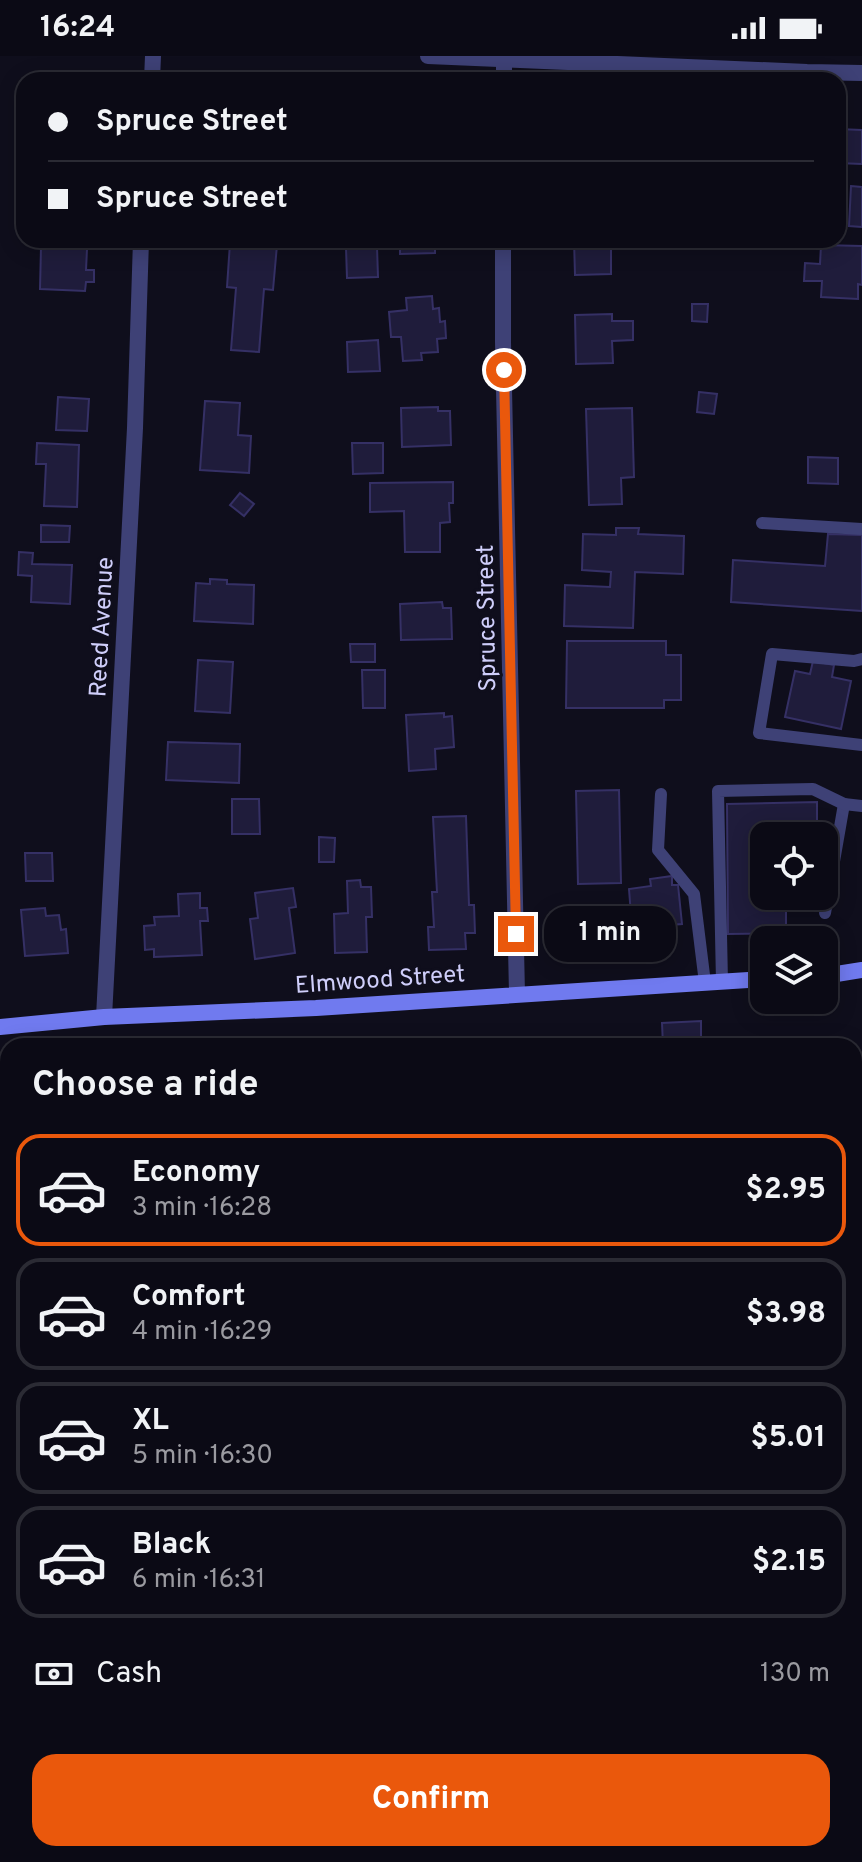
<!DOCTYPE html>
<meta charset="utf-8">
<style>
:root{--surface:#0b0a15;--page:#14131e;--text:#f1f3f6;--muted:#9a9aa0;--line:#2b2b34;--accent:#ea580c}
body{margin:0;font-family:Overpass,sans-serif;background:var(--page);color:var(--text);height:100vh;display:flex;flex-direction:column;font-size:30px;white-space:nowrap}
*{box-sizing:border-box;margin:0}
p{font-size:26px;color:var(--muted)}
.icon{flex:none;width:44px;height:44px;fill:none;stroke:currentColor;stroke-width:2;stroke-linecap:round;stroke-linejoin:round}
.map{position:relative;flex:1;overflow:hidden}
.drawer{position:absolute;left:0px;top:982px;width:862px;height:824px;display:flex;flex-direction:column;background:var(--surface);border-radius:24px 24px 0 0;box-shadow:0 4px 20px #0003,0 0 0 2px var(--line)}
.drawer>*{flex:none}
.hud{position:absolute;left:16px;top:16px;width:830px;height:176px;border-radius:24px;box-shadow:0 4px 20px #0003,0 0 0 2px var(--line);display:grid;align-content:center;height:176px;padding:0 32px;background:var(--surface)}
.controls{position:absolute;left:750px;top:766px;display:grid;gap:16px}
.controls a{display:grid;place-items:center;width:88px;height:88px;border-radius:16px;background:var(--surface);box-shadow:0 4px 20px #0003,0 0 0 2px var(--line);font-size:40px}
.end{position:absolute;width:36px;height:36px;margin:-18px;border:10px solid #ea580c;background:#fff;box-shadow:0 0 0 4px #fff}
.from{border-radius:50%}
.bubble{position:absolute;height:56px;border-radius:24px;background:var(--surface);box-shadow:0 4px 20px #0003,0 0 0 2px var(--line);font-size:26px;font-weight:700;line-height:56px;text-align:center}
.hud b{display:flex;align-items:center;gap:28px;height:76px;font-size:30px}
.hud b+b{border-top:2px solid var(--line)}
.hud i{width:20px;height:20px;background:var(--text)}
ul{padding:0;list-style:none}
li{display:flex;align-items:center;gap:24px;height:112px;margin:0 16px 12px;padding:0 16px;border:4px solid var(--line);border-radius:24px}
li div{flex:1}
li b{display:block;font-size:30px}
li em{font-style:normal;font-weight:700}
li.active{border-color:var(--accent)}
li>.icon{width:72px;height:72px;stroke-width:1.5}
h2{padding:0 32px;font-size:36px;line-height:96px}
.pay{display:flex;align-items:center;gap:20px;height:88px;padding:0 32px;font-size:30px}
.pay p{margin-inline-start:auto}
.button{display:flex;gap:16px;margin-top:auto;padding:16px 32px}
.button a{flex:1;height:92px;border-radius:24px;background:var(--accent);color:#fff;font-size:32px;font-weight:700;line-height:92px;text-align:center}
.status{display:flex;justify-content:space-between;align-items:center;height:56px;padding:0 40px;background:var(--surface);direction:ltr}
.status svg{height:22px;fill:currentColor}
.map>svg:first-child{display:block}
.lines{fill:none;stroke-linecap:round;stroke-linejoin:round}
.stream{stroke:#122941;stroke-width:8}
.building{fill:#1f1c3b;stroke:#353065;stroke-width:2}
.service{stroke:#3e4176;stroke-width:12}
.minor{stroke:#3e4176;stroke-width:16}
.secondary{stroke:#707aef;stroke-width:16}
.primary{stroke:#aa61ee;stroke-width:20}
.route{stroke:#ea580c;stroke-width:10}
.labels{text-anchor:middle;stroke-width:6;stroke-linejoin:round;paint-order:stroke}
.street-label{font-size:24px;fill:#cfcefa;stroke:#0f0e1c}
</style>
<div class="status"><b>16:24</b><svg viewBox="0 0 49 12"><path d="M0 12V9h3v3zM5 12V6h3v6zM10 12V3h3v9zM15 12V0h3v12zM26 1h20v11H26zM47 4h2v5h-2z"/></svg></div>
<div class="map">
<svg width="862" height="1806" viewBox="0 0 862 1806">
<rect width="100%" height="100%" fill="#0f0e1c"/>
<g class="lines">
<!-- stream -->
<polyline class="stream" points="0,1237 8,1237"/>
</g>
<!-- building -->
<g class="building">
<polygon points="838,73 862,74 862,108 838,107"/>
<polygon points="851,130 862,131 862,171 849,170"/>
<polygon points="248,184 270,184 270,188 277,189 273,234 264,233 259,296 231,294 236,232 227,231 230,187 248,189"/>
<polygon points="400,184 435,184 435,197 400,198"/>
<polygon points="574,184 611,184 611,218 575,219"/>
<polygon points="821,189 862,190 862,229 858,228 858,243 821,241 822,225 804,225 805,207 820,208"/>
<polygon points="41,191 87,193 86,214 94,214 94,226 86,226 85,235 40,233"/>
<polygon points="377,191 378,221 347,222 346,192"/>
<polygon points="432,240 433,253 439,252 440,266 445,265 446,282 437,283 438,296 421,297 422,304 403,305 401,281 391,281 389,256 407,254 406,242"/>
<polygon points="692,248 708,248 707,266 692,265"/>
<polygon points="612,258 612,265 633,265 633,284 612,285 613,307 576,308 575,259"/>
<polygon points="378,284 380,315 348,316 347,286"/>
<polygon points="699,336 717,338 714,358 697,356"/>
<polygon points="58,341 89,343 87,375 56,374"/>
<polygon points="205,345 240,347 238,379 251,380 249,417 200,414"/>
<polygon points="438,351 438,355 450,355 451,389 402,391 401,352"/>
<polygon points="632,352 634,421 621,422 622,448 589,449 586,353"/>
<polygon points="37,387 79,389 77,451 44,450 46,408 36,408"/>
<polygon points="352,387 383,387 383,417 353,418"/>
<polygon points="808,401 838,402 838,428 808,427"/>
<polygon points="453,426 453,447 449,447 450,466 440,467 440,496 405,496 404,455 370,456 370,427"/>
<polygon points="240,437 254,448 244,460 230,449"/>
<polygon points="41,469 70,470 69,486 41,486"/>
<polygon points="616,472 639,472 638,478 684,480 683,518 635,516 633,572 564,570 565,529 610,531 611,516 582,514 583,478 616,479"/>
<polygon points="828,478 862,479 862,555 731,546 733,504 825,510"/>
<polygon points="19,496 33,497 32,508 72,509 70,548 31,546 32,520 18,519"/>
<polygon points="210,523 227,524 227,528 254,529 253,568 194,565 196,527 210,528"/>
<polygon points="442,546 443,552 451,552 452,583 401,584 400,548"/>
<polygon points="567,585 666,585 666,599 681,599 681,644 664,644 664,652 566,652"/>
<polygon points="350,588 375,588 375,606 351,606"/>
<polygon points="198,604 233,606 230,657 195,655"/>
<polygon points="813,605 834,609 832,621 851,625 841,673 785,661 795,615 810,618"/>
<polygon points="362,614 385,614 385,652 363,652"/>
<polygon points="444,657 444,661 452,660 454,691 435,693 436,713 409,715 406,659"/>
<polygon points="168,686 240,688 239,727 166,724"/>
<polygon points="619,734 621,827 578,828 576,735"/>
<polygon points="232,743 259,743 260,778 232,778"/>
<polygon points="817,746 817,780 764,780 764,840 786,840 786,877 728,878 727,748"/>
<polygon points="466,760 469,849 474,849 475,877 465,877 466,893 429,894 428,871 434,871 432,836 437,836 433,761"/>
<polygon points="319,781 335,782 334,806 319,806"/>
<polygon points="25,797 52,797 53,825 26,825"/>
<polygon points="672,820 672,829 678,829 682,868 632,872 629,833 651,830 650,823"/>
<polygon points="360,824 361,831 371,831 372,861 366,861 367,896 335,897 334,858 348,857 347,825"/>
<polygon points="293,832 296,851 289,852 295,897 255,903 250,863 258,862 255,837"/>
<polygon points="200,837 200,852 207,852 208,865 200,865 202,899 154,901 154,893 145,894 144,870 155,869 154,861 179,860 178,838"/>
<polygon points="45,852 46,860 59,859 61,874 66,873 68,897 25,900 21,854"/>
<polygon points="701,965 701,984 718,984 719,990 663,990 662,967"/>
<polygon points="0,1518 8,1519 8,1560 0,1559"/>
<polygon points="451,1798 480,1798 491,1806 445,1806"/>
<polygon points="801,1798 821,1798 824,1799 822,1806 798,1806"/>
</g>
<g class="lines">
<!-- service -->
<g class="service">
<polyline points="762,467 862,473"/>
<polyline points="862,603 854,605 772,598 759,677 862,689"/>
<polyline points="661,738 658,794 694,838 705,927"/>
<polyline points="825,857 844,748"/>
<polyline points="722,926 718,735 813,733 844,748 862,750"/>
<polyline points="625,1798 635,1806"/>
<polyline points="832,1798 858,1806"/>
<polyline points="759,1806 762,1798"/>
</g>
<!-- minor -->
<g class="minor">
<polyline points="428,0 807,16 862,17"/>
<polyline points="152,24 153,0"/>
<polyline points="504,24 504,0"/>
<polyline points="503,184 503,286 517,938"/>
<polyline points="104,961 135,372 141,184"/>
<polyline points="854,1451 862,1453"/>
<polyline points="0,1466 8,1467"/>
</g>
<!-- secondary -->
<g class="secondary">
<polyline points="824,920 862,914"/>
<polyline points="0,971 104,961 316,952 764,923"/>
<polyline points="854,1367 862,1343"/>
<polyline points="697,1806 700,1798"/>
</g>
<!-- primary -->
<g class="primary">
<polyline points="854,1085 862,1065"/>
<polyline points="347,1806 353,1798"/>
</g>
</g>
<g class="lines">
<!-- route -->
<polyline class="route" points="504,314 516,878"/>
</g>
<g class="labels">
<!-- street labels -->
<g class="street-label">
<text transform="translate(486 562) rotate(-91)" y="8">Spruce Street</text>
<text transform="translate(101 571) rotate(-87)" y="8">Reed Avenue</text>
<text transform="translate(380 923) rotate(-4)" y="8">Elmwood Street</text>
</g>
</g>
</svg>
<div class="controls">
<a><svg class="icon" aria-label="locate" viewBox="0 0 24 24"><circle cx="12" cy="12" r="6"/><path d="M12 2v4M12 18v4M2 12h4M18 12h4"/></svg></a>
<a><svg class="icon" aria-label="layers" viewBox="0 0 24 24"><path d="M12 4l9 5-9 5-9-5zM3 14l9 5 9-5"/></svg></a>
</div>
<i class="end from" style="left:504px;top:314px"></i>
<i class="end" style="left:516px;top:878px"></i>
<div class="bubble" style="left:544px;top:850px;width:132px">1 min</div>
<div class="hud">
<b><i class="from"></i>Spruce Street</b>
<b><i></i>Spruce Street</b>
</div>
<section class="drawer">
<h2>Choose a ride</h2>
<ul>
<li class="active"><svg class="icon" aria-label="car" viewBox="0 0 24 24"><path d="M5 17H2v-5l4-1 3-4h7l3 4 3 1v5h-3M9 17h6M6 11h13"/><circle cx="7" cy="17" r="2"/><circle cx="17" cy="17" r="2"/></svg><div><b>Economy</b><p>3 min · 16:28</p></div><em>$2.95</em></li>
<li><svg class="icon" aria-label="car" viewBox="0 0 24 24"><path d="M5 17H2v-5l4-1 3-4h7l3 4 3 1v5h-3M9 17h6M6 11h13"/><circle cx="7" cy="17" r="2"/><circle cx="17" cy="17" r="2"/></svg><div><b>Comfort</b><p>4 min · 16:29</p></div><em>$3.98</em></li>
<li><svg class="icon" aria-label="car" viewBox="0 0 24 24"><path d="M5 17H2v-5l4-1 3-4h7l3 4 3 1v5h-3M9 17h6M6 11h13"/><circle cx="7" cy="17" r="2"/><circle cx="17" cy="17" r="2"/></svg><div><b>XL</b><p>5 min · 16:30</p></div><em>$5.01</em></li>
<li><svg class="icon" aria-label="car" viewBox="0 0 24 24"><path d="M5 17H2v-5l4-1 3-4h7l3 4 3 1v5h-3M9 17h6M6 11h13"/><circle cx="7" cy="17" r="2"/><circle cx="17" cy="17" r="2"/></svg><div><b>Black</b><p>6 min · 16:31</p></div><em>$2.15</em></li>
</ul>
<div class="pay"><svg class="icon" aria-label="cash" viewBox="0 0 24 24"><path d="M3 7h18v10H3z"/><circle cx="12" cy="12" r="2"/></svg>Cash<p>130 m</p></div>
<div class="button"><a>Confirm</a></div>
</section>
</div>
